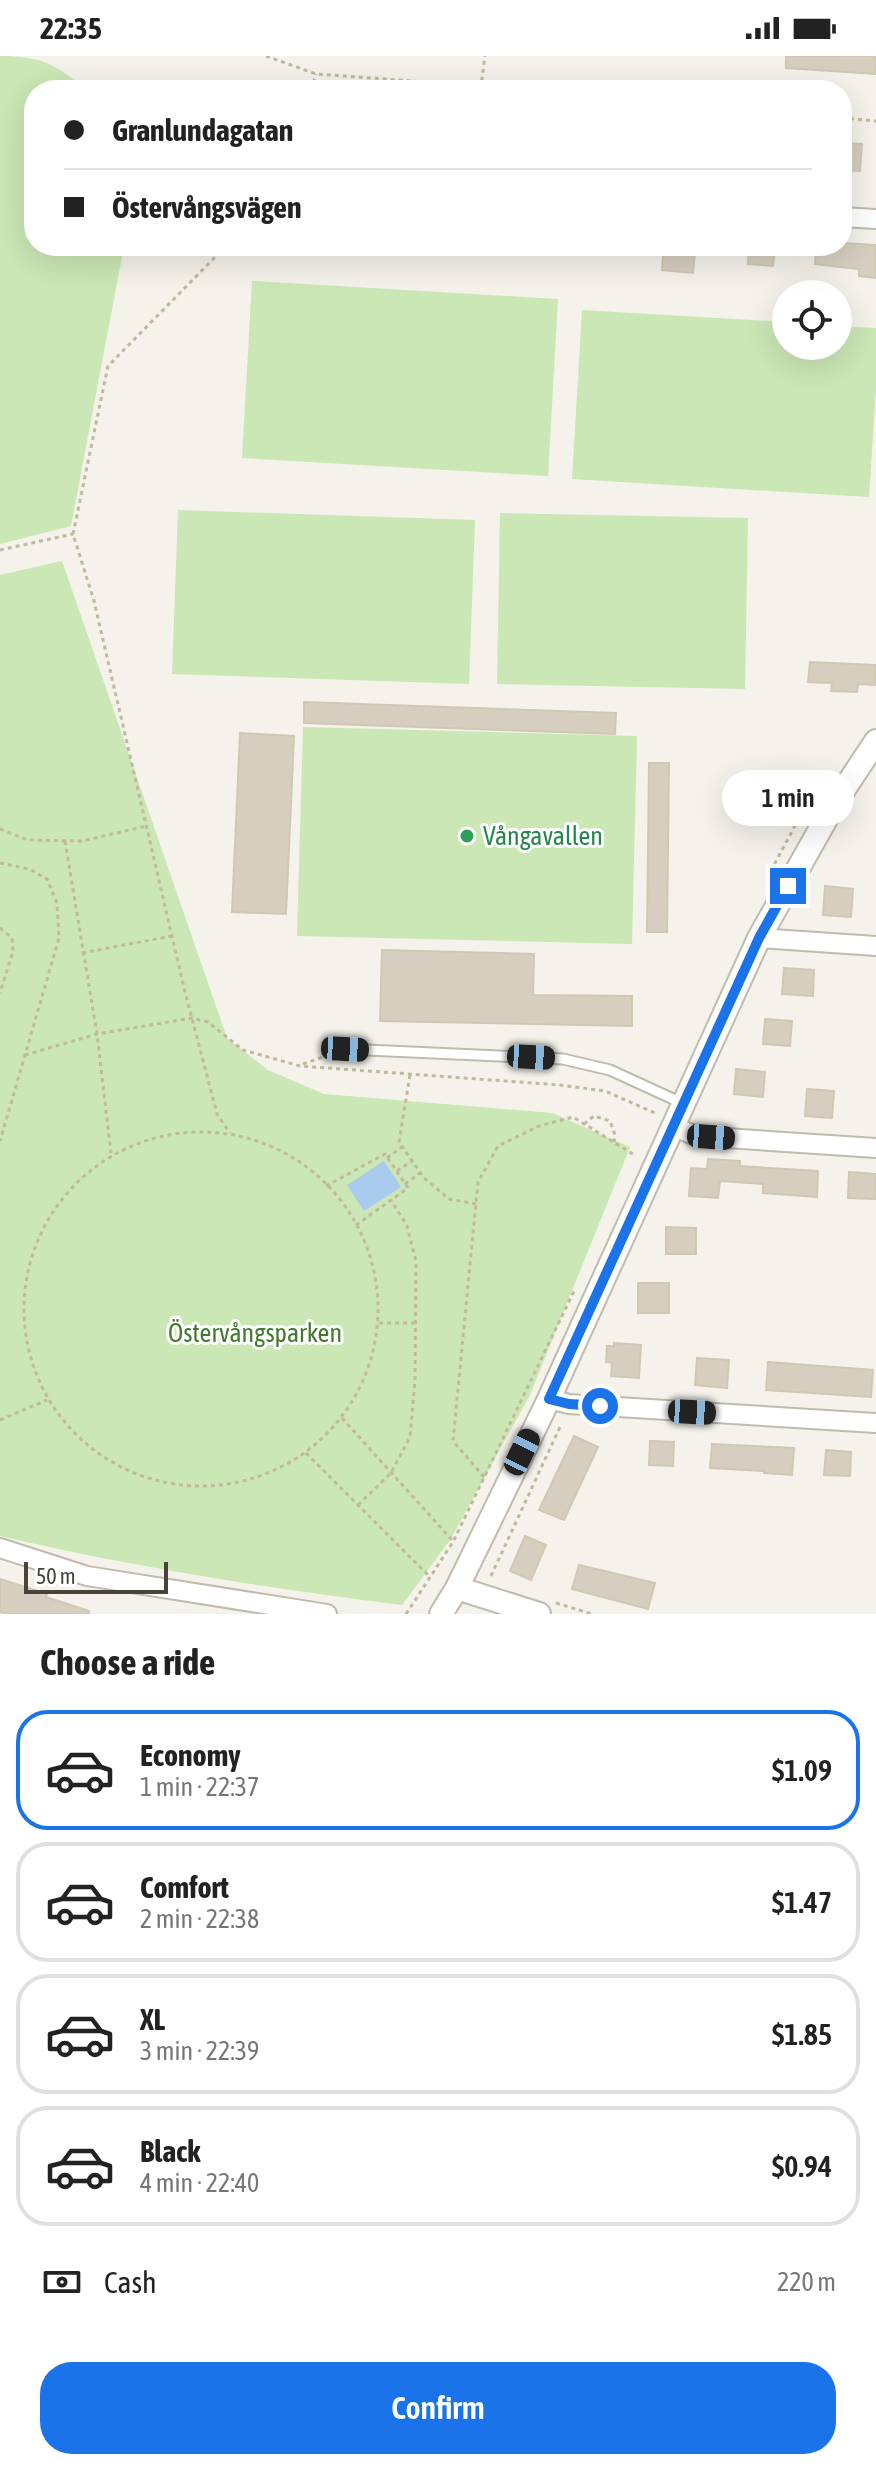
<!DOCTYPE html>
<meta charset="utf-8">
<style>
:root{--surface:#fff;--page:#f6f6f6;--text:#222;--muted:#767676;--line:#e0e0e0;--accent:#1a73e8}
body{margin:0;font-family:"Asap Condensed",sans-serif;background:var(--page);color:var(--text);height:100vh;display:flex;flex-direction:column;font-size:30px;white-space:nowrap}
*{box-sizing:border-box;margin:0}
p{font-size:26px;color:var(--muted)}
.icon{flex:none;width:44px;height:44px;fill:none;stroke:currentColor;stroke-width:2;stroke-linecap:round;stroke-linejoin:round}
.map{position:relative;height:1558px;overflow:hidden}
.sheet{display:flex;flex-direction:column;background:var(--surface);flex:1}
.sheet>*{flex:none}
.banner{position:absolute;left:24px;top:24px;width:828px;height:176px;border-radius:32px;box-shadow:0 8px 32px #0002;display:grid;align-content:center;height:176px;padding:0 40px;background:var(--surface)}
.buttons{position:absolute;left:772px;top:224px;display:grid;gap:16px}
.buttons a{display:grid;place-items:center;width:80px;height:80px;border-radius:50%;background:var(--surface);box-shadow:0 8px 32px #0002;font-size:40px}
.scale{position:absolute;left:24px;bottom:20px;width:144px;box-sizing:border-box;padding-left:8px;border:4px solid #484438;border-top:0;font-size:22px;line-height:28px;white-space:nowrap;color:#484438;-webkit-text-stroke:6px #fff;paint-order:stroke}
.end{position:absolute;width:36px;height:36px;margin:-18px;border:10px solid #1a73e8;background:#fff;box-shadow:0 0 0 4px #fff}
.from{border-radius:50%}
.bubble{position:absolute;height:56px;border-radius:28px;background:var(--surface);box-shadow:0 8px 32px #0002;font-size:26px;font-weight:600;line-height:56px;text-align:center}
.car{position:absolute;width:24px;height:48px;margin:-24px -12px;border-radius:10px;box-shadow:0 0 6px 2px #0007;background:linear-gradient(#222 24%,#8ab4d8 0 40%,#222 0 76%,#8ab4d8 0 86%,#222 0)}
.banner b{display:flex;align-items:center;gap:28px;height:76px;font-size:30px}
.banner b+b{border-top:2px solid var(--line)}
.banner i{width:20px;height:20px;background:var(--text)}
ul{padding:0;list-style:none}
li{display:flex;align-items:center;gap:24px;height:120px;margin:0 16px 12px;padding:0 24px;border:4px solid var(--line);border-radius:32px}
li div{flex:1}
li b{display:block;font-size:30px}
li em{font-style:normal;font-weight:600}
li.on{border-color:var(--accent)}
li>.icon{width:72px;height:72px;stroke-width:1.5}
h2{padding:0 40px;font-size:36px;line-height:96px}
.pay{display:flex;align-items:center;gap:20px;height:88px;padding:0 40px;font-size:30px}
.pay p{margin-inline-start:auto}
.action{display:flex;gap:16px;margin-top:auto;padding:16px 40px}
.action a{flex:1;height:92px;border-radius:32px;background:var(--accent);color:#fff;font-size:32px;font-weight:600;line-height:92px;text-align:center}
.status{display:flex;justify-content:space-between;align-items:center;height:56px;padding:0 40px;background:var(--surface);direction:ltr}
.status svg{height:22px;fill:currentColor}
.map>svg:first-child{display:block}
.green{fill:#cbe7b5}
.water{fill:#a9cbee}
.building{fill:#d6cfc0;stroke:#d0c8b3;stroke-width:2}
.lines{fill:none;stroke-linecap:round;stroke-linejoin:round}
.service-casing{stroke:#c0bbad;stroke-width:13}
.minor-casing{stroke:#c0bbad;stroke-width:22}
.tertiary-casing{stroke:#c0bbad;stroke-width:26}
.path{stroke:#c1b89e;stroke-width:3;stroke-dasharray:4 4;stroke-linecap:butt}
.service{stroke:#fff;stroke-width:9}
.minor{stroke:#fff;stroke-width:18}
.tertiary{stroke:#fff;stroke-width:22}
.route{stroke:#1a73e8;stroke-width:10}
.leisure-dot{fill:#2e9e5b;stroke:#fff;stroke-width:3}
.labels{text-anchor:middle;stroke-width:6;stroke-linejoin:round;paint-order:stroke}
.leisure-label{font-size:26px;fill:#27864d;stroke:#fff;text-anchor:start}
.park-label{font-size:26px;fill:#42792d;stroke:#fff}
</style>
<div class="status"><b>22:35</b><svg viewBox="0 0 49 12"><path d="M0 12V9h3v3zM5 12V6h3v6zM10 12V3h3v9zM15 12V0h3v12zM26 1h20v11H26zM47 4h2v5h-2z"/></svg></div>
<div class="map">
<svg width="876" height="1558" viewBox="0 0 876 1558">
<rect width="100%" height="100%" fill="#f4f2ea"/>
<!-- green -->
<g class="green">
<path d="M0 0C41 0 56 8 86 34H34V190H124L71 470 0 488Z"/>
<polygon points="252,225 558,243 548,420 242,402"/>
<polygon points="582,254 786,266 786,290 838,290 838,270 876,272 876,334 869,441 572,423"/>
<polygon points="178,454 475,464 469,628 172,618"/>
<polygon points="500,457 748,462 745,633 497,628"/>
<path d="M62 505 227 982 268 1014 324 1038 552 1057 630 1091 530 1339 450 1484 402 1549C267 1532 133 1511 0 1480V519Z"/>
<polygon points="303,671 637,680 632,888 297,880"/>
</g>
<!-- water -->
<polygon class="water" points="384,1105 401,1131 364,1155 347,1129"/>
<!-- building -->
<g class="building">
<polygon points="786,0 876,0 876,18 786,12"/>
<polygon points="842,87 862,88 860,115 842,114"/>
<polygon points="842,187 876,189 876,222 859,220 859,213 815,208 816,190 842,190"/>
<polygon points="664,190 683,190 683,195 695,196 693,217 662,214"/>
<polygon points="749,190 775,190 773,210 748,208"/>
<polygon points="810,606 876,609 875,629 858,628 857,636 831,635 832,627 808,626"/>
<polygon points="304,646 616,657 615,678 304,667"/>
<polygon points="240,677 294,680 286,858 232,856"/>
<polygon points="649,707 669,707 667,876 647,876"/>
<polygon points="825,830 853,833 851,861 823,859"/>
<polygon points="382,894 534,898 533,939 632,940 632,970 380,965"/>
<polygon points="784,912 814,914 813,940 782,938"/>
<polygon points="765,963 792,965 790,990 763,988"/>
<polygon points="736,1013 765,1016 763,1041 734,1038"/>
<polygon points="807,1033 834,1035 832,1062 805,1060"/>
<polygon points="708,1103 740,1105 740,1110 818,1115 817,1141 763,1137 763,1128 720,1125 718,1142 689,1140 691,1112 707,1113"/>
<polygon points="849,1116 876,1118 876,1143 848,1142"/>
<polygon points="666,1171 696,1172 696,1198 666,1198"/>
<rect x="638" y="1227" width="31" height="30"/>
<polygon points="614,1287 641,1289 639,1322 611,1320 612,1307 606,1306 607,1290 614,1290"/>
<polygon points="697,1302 729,1304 727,1332 695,1329"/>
<polygon points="768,1306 873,1314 871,1341 766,1334"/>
<polygon points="574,1380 598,1391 564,1464 539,1454"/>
<polygon points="650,1385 674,1386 673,1410 649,1409"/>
<polygon points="712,1388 794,1392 792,1419 764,1417 764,1415 710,1412"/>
<polygon points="826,1394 851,1396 850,1420 824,1419"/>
<polygon points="525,1480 546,1489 531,1524 510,1515"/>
<polygon points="579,1509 655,1527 648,1553 572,1533"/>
<polygon points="0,1523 47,1538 46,1541 89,1555 89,1558 7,1558 0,1556"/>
</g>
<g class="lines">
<defs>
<polyline id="service" points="345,993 563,1003 610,1014 684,1048"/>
<g id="minor">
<polyline points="842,161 876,163"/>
<polyline points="759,882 876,890"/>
<polyline points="673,1070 691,1078 711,1081 876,1092"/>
<polyline points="549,1343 569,1348 876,1367"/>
<polyline points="0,1492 87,1520 327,1558"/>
</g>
<g id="tertiary">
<polyline points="457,1532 539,1558"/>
<polyline points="441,1558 457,1532 549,1343 759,882 835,747 876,685"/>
</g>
</defs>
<!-- service casing -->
<use href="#service" class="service-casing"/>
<!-- minor casing -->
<use href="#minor" class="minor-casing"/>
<!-- tertiary casing -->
<use href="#tertiary" class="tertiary-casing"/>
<!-- path -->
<g class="path">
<polyline points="266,0 316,18 481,30 485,0"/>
<polyline points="481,30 528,34"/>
<polyline points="311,34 316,18"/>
<polyline points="842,62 876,65"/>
<polyline points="226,190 108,310 73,478 94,545 184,932 217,1058 230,1077"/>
<polyline points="0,494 73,478"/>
<polyline points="0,773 28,784 82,785 147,770"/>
<polyline points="65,785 97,978 111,1097"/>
<polyline points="0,807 29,813 47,823 57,847 59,882 0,1085"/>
<polyline points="767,822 804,753 814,738"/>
<polyline points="0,872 12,882 13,895 0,937"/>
<polyline points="82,897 172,880"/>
<polyline points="25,999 97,978 192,962 208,966 243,994 300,1010 560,1029 605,1035 655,1057"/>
<polyline points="303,1008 334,997"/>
<polyline points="410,1019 399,1086 424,1122 449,1143 476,1148"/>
<polyline points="584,1068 594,1060 610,1065 615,1079 614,1086"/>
<circle cx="201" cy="1253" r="177"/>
<polyline points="387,1102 402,1091"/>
<polyline points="397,1115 412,1105"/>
<polyline points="405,1128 420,1117"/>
<polyline points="326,1130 385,1098 408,1132 356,1169"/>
<polyline points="379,1267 416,1267"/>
<polyline points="342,1362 452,1484"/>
<polyline points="0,1364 47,1344"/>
<polyline points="306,1397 429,1520"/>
<polyline points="484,1421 453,1385 478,1126 498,1090 539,1070 573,1061 636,1100"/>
<polyline points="358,1449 391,1417 410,1381 415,1325 416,1205 407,1170 391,1144"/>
<polyline points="491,1520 560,1371"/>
<polyline points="556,1547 592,1558"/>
<polyline points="406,1558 453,1486 574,1235"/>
</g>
<!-- service -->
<use href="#service" class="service"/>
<!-- minor -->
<use href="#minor" class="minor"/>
<!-- tertiary -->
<use href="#tertiary" class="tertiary"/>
</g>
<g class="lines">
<!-- route -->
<polyline class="route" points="600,1350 569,1348 549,1343 759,882 788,830"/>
</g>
<!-- markers -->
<circle class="leisure-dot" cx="467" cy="780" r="8"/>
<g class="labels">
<!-- leisure labels -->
<g class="leisure-label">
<text x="483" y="789">Vångavallen</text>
</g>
<!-- park labels -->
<g class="park-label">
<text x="255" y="1286">Östervångsparken</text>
</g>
</g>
</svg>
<div class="buttons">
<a><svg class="icon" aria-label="locate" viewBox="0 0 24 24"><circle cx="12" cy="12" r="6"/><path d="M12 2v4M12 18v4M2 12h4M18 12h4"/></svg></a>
</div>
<div class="scale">50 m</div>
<i class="end from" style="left:600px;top:1350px"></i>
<i class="end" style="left:788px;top:830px"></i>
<div class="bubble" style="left:722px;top:714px;width:132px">1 min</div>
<i class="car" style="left:345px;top:993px;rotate:93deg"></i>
<i class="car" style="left:531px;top:1001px;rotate:93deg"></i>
<i class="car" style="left:711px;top:1081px;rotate:94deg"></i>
<i class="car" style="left:692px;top:1356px;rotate:93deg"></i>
<i class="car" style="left:522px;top:1396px;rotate:26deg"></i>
<div class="banner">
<b><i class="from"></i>Granlundagatan</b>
<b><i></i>Östervångsvägen</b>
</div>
</div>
<section class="sheet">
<h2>Choose a ride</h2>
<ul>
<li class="on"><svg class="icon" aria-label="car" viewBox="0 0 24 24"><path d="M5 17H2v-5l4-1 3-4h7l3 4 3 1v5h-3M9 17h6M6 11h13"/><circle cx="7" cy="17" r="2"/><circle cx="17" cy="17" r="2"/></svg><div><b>Economy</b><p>1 min · 22:37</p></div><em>$1.09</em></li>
<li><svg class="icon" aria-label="car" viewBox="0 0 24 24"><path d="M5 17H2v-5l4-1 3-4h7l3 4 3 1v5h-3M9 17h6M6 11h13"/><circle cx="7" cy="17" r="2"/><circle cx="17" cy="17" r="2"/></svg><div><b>Comfort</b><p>2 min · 22:38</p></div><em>$1.47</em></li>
<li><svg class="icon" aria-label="car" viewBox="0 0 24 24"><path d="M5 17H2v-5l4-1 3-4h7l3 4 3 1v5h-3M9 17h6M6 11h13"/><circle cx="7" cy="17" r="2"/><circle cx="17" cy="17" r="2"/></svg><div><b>XL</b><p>3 min · 22:39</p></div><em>$1.85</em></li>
<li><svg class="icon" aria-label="car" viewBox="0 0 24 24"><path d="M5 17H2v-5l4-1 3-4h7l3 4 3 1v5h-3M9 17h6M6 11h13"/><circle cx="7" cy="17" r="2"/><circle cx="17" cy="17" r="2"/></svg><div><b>Black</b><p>4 min · 22:40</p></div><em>$0.94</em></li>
</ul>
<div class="pay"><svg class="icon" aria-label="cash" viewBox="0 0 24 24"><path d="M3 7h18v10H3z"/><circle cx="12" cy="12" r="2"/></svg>Cash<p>220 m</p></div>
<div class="action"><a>Confirm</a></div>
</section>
